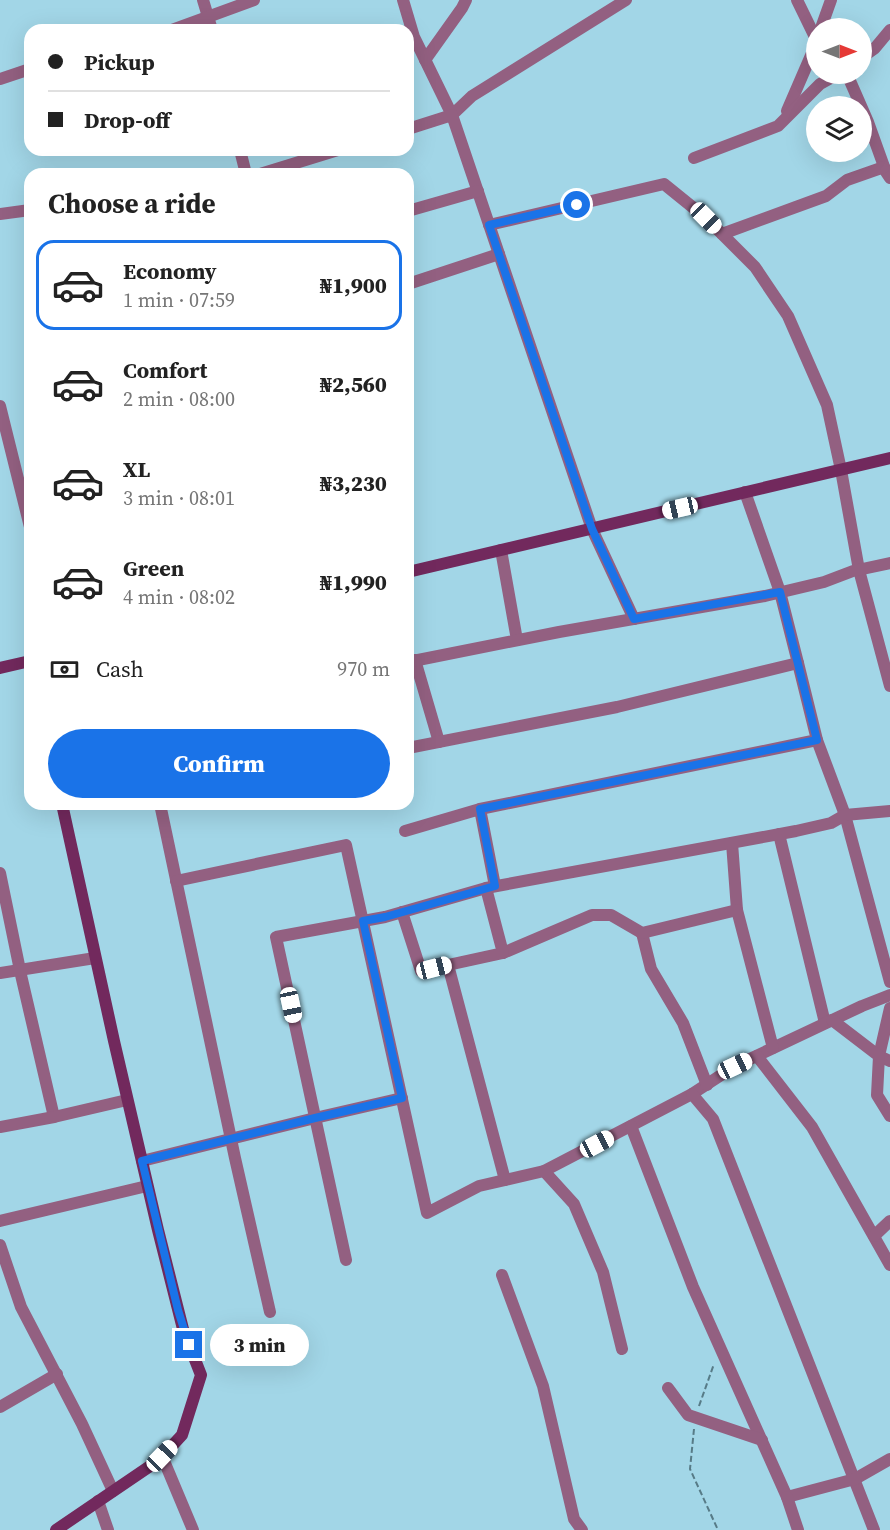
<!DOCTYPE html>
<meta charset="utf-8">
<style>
:root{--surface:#fff;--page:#f2f2f2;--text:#222;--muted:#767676;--line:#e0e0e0;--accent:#1a73e8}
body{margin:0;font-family:"Source Serif 4",serif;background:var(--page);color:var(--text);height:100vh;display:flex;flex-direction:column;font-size:22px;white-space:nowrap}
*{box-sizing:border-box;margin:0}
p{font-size:20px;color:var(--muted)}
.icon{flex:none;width:33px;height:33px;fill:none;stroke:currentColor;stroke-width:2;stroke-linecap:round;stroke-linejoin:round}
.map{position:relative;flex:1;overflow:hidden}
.details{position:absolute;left:24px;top:168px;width:390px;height:642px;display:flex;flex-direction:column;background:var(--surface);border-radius:18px;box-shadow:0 6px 24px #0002}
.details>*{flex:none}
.guide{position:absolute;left:24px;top:24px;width:390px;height:132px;border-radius:18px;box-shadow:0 6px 24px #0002;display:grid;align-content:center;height:132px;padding:0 24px;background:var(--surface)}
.needle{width:39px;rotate:90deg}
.tools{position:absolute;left:806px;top:18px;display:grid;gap:12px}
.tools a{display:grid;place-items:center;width:66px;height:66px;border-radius:50%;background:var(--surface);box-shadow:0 6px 24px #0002;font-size:30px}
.end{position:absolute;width:27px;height:27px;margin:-14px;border:8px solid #1a73e8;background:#fff;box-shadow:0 0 0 3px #fff}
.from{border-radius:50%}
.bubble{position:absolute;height:42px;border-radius:21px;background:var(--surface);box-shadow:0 6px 24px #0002;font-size:20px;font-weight:800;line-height:42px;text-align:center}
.car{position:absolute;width:18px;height:36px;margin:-18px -9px;border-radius:8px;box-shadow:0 0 4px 2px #0007;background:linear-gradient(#fff 24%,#345 0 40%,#fff 0 76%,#345 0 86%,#fff 0)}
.guide b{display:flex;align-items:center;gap:21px;height:57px;font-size:22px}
.guide b+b{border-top:2px solid var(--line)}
.guide i{width:15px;height:15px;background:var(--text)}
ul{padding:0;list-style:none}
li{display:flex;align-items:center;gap:18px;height:90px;margin:0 12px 9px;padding:0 12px;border:3px solid transparent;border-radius:18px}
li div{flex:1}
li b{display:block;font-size:22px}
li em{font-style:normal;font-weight:800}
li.active{border-color:var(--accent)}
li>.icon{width:54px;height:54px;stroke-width:1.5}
h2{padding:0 24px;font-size:27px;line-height:72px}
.pay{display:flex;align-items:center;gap:15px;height:66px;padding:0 24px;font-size:22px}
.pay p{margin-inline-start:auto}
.button{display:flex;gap:12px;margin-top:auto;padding:12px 24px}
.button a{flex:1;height:69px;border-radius:36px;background:var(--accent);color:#fff;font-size:24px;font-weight:800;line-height:69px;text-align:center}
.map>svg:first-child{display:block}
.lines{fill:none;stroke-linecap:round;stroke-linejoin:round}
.path{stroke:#577b87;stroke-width:2;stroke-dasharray:6 3;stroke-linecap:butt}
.street{stroke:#936081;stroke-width:12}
.secondary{stroke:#72295d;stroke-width:12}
.route{stroke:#1a73e8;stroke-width:8}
</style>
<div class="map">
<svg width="890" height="1530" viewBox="0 0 890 1530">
<rect width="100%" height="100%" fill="#a2d6e7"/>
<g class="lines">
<!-- path -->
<g class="path">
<polyline points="699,1406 714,1364"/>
<polyline points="694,1429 690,1469 718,1530"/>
</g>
<!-- street -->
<g class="street">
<polyline points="203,0 212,30"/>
<polyline points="403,0 414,37 452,115 472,96 626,0"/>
<polyline points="797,0 816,39"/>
<polyline points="821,28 831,0"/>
<polyline points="172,30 254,0"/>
<polyline points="861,58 875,48 890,30"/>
<polyline points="425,60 462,8 466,0"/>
<polyline points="847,74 868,122 886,172 890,178"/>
<polyline points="0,79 30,69"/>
<polyline points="787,111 816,44"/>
<polyline points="408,129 452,115 592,529 634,619"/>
<polyline points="240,150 246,174"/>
<polyline points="694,158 778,126 820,84 838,74"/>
<polyline points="260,174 338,150"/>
<polyline points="408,211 478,191"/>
<polyline points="0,214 30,210"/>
<polyline points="489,225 664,184 706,218 755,267 788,316 827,405 841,470 859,570 890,686"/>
<polyline points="722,234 826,196 847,180 884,167"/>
<polyline points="408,284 499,254"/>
<polyline points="0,406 30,527"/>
<polyline points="501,550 517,640"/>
<polyline points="415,660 439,742"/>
<polyline points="408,662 559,632 765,596 824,582 853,571 890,563"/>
<polyline points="817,740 845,815 890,982"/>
<polyline points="408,748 617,707 798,663 780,592 745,492"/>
<polyline points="160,804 235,1158 270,1312"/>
<polyline points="480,809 817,740 798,663"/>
<polyline points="405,831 480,809 495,886"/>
<polyline points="779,834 825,1023"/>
<polyline points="732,843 737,910"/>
<polyline points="0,873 21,975 54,1117"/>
<polyline points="176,881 346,845 427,1213 479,1186 544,1171 692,1094 735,1066 862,1006 890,995"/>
<polyline points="402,912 421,971 448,965 505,1180"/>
<polyline points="642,933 651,969 683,1023 707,1085"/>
<polyline points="503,953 592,915 611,915 642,933 737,910 773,1048"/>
<polyline points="448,965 503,953 486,888"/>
<polyline points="0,973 95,958"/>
<polyline points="890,1008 879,1056 890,1061"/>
<polyline points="832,1020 879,1056 877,1095 890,1116"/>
<polyline points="757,1056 812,1127 890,1265"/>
<polyline points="692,1094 713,1119 874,1530"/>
<polyline points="631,1126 693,1287 787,1497 855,1479 890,1459"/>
<polyline points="0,1127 54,1117 127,1100"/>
<polyline points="142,1161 315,1118 402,1098"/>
<polyline points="544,1171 574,1204 603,1272 622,1349"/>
<polyline points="0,1221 147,1186"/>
<polyline points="874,1236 890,1221"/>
<polyline points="0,1245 21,1307 82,1424 113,1491"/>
<polyline points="346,1260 276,937 385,917 486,888 796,831 831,823 845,815 890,811"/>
<polyline points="502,1275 543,1386 574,1519 582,1530"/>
<polyline points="668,1388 688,1415 762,1440"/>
<polyline points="0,1407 57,1374"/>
<polyline points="162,1456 193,1530"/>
<polyline points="787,1497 798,1530"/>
<polyline points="98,1501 108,1530"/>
</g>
<!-- secondary -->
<g class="secondary">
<polyline points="408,572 890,458"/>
<polyline points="0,668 30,661"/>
<polyline points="56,1530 159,1460 182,1435 201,1375 183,1329 158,1230 114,1041 62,804"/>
</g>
</g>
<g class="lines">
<!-- route -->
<polyline class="route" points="189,1345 178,1310 142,1161 315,1118 402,1098 363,921 385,917 495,886 480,809 817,740 780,592 634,619 592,529 489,225 577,205"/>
</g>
</svg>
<div class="tools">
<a><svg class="needle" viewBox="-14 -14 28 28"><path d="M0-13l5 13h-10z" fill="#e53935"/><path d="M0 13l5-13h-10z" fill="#767676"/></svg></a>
<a><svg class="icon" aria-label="layers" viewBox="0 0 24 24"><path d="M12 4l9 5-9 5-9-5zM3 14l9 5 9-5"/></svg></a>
</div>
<i class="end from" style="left:577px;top:205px"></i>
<i class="end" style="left:189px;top:1345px"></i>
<div class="bubble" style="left:210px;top:1324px;width:99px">3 min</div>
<i class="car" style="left:706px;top:218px;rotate:135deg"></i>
<i class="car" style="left:680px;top:508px;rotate:257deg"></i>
<i class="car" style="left:434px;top:968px;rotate:76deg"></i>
<i class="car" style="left:291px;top:1005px;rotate:168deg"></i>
<i class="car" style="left:735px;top:1066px;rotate:65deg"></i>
<i class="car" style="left:597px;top:1144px;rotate:62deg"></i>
<i class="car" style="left:162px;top:1456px;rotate:44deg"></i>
<div class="guide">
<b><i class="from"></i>Pickup</b>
<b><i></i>Drop-off</b>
</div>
<section class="details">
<h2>Choose a ride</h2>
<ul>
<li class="active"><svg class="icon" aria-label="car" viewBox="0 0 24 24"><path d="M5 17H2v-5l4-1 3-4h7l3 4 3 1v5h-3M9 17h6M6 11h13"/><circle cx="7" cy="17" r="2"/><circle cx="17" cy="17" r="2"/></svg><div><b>Economy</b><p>1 min · 07:59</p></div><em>₦1,900</em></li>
<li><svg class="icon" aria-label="car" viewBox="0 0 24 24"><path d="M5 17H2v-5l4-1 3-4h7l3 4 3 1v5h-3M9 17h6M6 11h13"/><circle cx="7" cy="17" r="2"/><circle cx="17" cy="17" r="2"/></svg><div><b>Comfort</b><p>2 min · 08:00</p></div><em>₦2,560</em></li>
<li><svg class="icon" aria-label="car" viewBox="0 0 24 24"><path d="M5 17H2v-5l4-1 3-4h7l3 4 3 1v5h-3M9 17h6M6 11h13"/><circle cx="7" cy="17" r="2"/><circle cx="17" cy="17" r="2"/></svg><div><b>XL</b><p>3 min · 08:01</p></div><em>₦3,230</em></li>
<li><svg class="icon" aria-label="car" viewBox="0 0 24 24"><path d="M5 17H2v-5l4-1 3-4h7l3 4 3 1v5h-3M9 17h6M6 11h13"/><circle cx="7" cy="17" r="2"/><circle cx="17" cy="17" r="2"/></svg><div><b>Green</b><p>4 min · 08:02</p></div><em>₦1,990</em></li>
</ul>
<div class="pay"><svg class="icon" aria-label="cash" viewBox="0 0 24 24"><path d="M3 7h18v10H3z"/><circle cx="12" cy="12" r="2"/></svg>Cash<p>970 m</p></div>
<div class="button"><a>Confirm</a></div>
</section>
</div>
